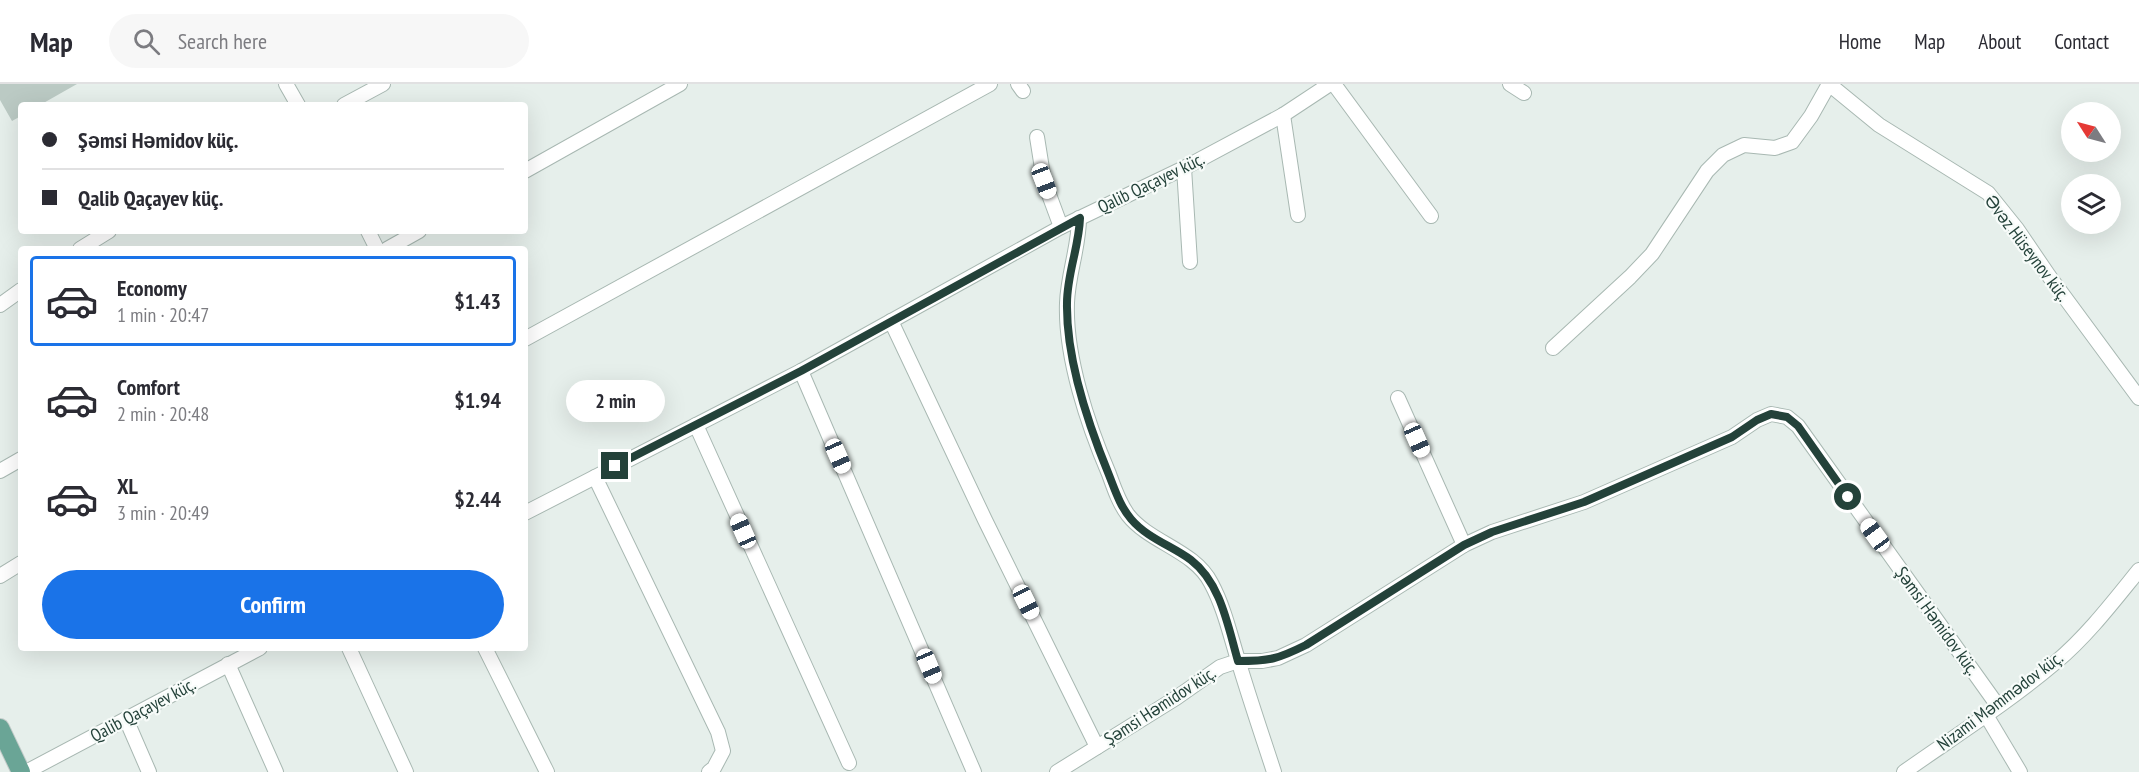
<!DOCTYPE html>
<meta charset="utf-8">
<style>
:root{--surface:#fff;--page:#f7f7f7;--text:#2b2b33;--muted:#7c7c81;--line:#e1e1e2;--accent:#1a73e8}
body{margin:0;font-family:"PT Sans Narrow",sans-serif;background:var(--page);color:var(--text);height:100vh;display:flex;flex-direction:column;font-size:22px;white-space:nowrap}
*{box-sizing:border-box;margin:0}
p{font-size:20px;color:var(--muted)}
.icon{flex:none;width:33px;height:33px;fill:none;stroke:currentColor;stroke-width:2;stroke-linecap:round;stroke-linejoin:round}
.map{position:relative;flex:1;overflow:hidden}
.drawer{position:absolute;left:18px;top:162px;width:510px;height:405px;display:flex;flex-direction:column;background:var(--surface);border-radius:6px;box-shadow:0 6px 24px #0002}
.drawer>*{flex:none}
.guide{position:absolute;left:18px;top:18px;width:510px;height:132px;border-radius:6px;box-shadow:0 6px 24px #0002;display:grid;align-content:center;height:132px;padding:0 24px;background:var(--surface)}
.needle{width:39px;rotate:306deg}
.buttons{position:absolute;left:2061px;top:18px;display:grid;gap:12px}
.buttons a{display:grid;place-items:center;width:60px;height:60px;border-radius:50%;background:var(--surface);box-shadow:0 6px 24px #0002;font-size:30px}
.end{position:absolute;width:27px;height:27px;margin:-14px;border:8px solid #24423a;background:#fff;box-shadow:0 0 0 3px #fff}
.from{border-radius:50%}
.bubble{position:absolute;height:42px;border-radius:21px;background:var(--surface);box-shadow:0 6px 24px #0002;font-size:20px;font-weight:700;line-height:42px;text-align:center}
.car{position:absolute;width:18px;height:36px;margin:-18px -9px;border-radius:8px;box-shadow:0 0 4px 2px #0007;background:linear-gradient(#fff 24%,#345 0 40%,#fff 0 76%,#345 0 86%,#fff 0)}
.guide b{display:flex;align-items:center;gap:21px;height:57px;font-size:22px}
.guide b+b{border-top:2px solid var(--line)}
.guide i{width:15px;height:15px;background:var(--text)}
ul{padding:10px 0 0;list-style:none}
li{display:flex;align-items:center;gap:18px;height:90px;margin:0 12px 9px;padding:0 12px;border:3px solid transparent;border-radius:6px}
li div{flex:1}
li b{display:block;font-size:22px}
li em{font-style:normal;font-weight:700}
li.selected{border-color:var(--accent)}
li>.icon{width:54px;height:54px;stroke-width:1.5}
.primary-button{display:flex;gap:12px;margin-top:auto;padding:12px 24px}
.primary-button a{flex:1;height:69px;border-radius:36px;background:var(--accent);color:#fff;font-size:24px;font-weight:700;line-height:69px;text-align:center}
header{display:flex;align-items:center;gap:36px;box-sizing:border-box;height:84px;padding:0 30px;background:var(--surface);border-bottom:2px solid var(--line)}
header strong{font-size:28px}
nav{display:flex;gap:33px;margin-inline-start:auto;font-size:21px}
.search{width:420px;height:54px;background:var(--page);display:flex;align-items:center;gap:15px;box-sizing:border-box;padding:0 21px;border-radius:33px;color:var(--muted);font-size:22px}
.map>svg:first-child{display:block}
.building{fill:#bbcac4}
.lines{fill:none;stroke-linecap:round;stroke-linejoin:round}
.street-casing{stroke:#a8b8b2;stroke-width:16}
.primary-casing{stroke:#c2cac8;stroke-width:20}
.street{stroke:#fff;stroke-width:14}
.primary{stroke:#6aa596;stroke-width:18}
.route{stroke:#24423a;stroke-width:8}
.labels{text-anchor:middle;stroke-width:4.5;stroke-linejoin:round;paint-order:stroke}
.street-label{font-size:18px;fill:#24423a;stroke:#f7fbf9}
</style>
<header>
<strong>Map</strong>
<div class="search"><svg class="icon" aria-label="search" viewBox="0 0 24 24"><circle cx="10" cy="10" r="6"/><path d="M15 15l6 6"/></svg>Search here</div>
<nav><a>Home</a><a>Map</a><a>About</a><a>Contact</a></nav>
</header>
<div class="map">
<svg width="2139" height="688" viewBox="0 0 2139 688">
<rect width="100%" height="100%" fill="#e6efeb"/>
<!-- building -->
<polygon class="building" points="0,0 77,0 40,21 21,21 21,32 12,37 0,16"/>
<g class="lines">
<defs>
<g id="street">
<polyline points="286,0 298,21"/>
<polyline points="1018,0 1023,7"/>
<polyline points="1334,0 1431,132"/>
<polyline points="1510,0 1524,9"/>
<polyline points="1829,0 1879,41 1988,109 2017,145 2049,192 2139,314"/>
<polyline points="344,21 383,0"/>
<polyline points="1283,31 1298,131"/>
<polyline points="1037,53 1044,97 1061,143"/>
<polyline points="1184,84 1190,178"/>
<polyline points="525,87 680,0"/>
<path d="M1079 134C1079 163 1068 190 1067 219 1065 273 1088 341 1109 390 1114 404 1119 419 1128 431 1150 459 1194 466 1211 499 1224 523 1230 550 1238 576 1249 613 1262 651 1274 688"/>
<polyline points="368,147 377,165"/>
<polyline points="80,165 109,147"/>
<polyline points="387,165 419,147"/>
<polyline points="0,221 21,206"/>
<polyline points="891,237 985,436 1097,663"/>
<polyline points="525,255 990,0"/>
<polyline points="1553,264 1630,193 1652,170 1707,87 1723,71 1744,61 1775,64 1792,58 1811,32 1829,0"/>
<polyline points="801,287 974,688"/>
<polyline points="1398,314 1464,461"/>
<polyline points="696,341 849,679"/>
<polyline points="0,387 21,375"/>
<polyline points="595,393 718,648 723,667 714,684 709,688"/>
<polyline points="525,429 801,287 1061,143 1184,84 1283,31 1330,0"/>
<polyline points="0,492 21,479"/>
<polyline points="349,564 406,688"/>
<polyline points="485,564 547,688"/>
<polyline points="228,580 276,688"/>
<polyline points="1986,631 2020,688"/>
<polyline points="126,635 149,688"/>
<polyline points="26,688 260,564"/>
<polyline points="1057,688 1176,614 1220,583 1238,577 1262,577 1278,574 1306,561 1464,461 1492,448 1584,418 1732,353 1757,336 1771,330 1787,333 1798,342 1998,622"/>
<path d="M1904 688C1955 652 2009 618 2056 578 2087 552 2113 518 2139 486"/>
</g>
<polyline id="primary" points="0,644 21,688"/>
</defs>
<!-- street casing -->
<use href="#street" class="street-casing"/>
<!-- primary casing -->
<use href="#primary" class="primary-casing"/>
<!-- street -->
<use href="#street" class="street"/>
<!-- primary -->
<use href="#primary" class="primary"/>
</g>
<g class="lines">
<!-- route -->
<path class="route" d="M615 382 801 287 1080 134C1079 163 1067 190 1067 219 1066 275 1088 340 1109 391 1115 406 1120 422 1131 435 1147 454 1172 462 1191 476 1221 499 1228 543 1238 577 1270 577 1278 575 1306 561L1464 461 1492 448 1584 418 1732 353 1757 336 1771 330 1787 333 1798 342 1848 413"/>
</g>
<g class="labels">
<!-- street labels -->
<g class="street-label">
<text transform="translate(1151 99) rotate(-26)" y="6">Qalib Qaçayev küç.</text>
<text transform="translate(2027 164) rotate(53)" y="6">Əvəz Hüseynov küç.</text>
<text transform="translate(1937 537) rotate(54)" y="6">Şəmsi Həmidov küç.</text>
<text transform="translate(2000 617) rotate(-37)" y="6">Nizami Məmmədov küç.</text>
<text transform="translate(1160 622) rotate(-33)" y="6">Şəmsi Həmidov küç.</text>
<text transform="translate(143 626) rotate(-28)" y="6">Qalib Qaçayev küç.</text>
</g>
</g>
</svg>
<div class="buttons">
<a><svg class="needle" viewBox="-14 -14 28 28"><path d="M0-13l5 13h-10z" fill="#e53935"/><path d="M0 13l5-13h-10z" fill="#7c7c81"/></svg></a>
<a><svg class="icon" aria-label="layers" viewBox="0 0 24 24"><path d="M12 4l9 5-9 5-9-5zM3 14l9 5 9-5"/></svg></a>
</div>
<i class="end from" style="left:1848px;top:413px"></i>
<i class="end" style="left:615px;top:382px"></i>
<div class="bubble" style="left:566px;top:296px;width:99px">2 min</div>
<i class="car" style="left:1044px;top:97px;rotate:159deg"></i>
<i class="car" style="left:1417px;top:356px;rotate:156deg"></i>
<i class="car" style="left:838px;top:372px;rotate:156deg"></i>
<i class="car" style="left:743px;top:447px;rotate:336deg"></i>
<i class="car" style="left:1875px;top:451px;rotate:324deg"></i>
<i class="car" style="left:1026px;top:518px;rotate:154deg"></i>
<i class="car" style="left:929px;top:582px;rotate:157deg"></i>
<div class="guide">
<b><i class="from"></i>Şəmsi Həmidov küç.</b>
<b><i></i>Qalib Qaçayev küç.</b>
</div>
<section class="drawer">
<ul>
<li class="selected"><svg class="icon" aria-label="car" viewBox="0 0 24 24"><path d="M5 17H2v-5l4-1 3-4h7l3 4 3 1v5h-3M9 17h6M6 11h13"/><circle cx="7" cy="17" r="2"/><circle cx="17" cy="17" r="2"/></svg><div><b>Economy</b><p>1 min · 20:47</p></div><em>$1.43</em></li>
<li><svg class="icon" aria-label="car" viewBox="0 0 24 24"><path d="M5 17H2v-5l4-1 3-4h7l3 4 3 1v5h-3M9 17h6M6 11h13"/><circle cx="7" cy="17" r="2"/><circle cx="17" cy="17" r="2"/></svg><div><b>Comfort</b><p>2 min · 20:48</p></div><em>$1.94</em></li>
<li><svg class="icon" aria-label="car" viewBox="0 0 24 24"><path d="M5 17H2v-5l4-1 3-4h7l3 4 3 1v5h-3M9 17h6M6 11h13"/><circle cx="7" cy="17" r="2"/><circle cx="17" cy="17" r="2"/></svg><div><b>XL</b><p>3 min · 20:49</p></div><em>$2.44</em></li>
</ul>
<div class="primary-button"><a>Confirm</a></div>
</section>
</div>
